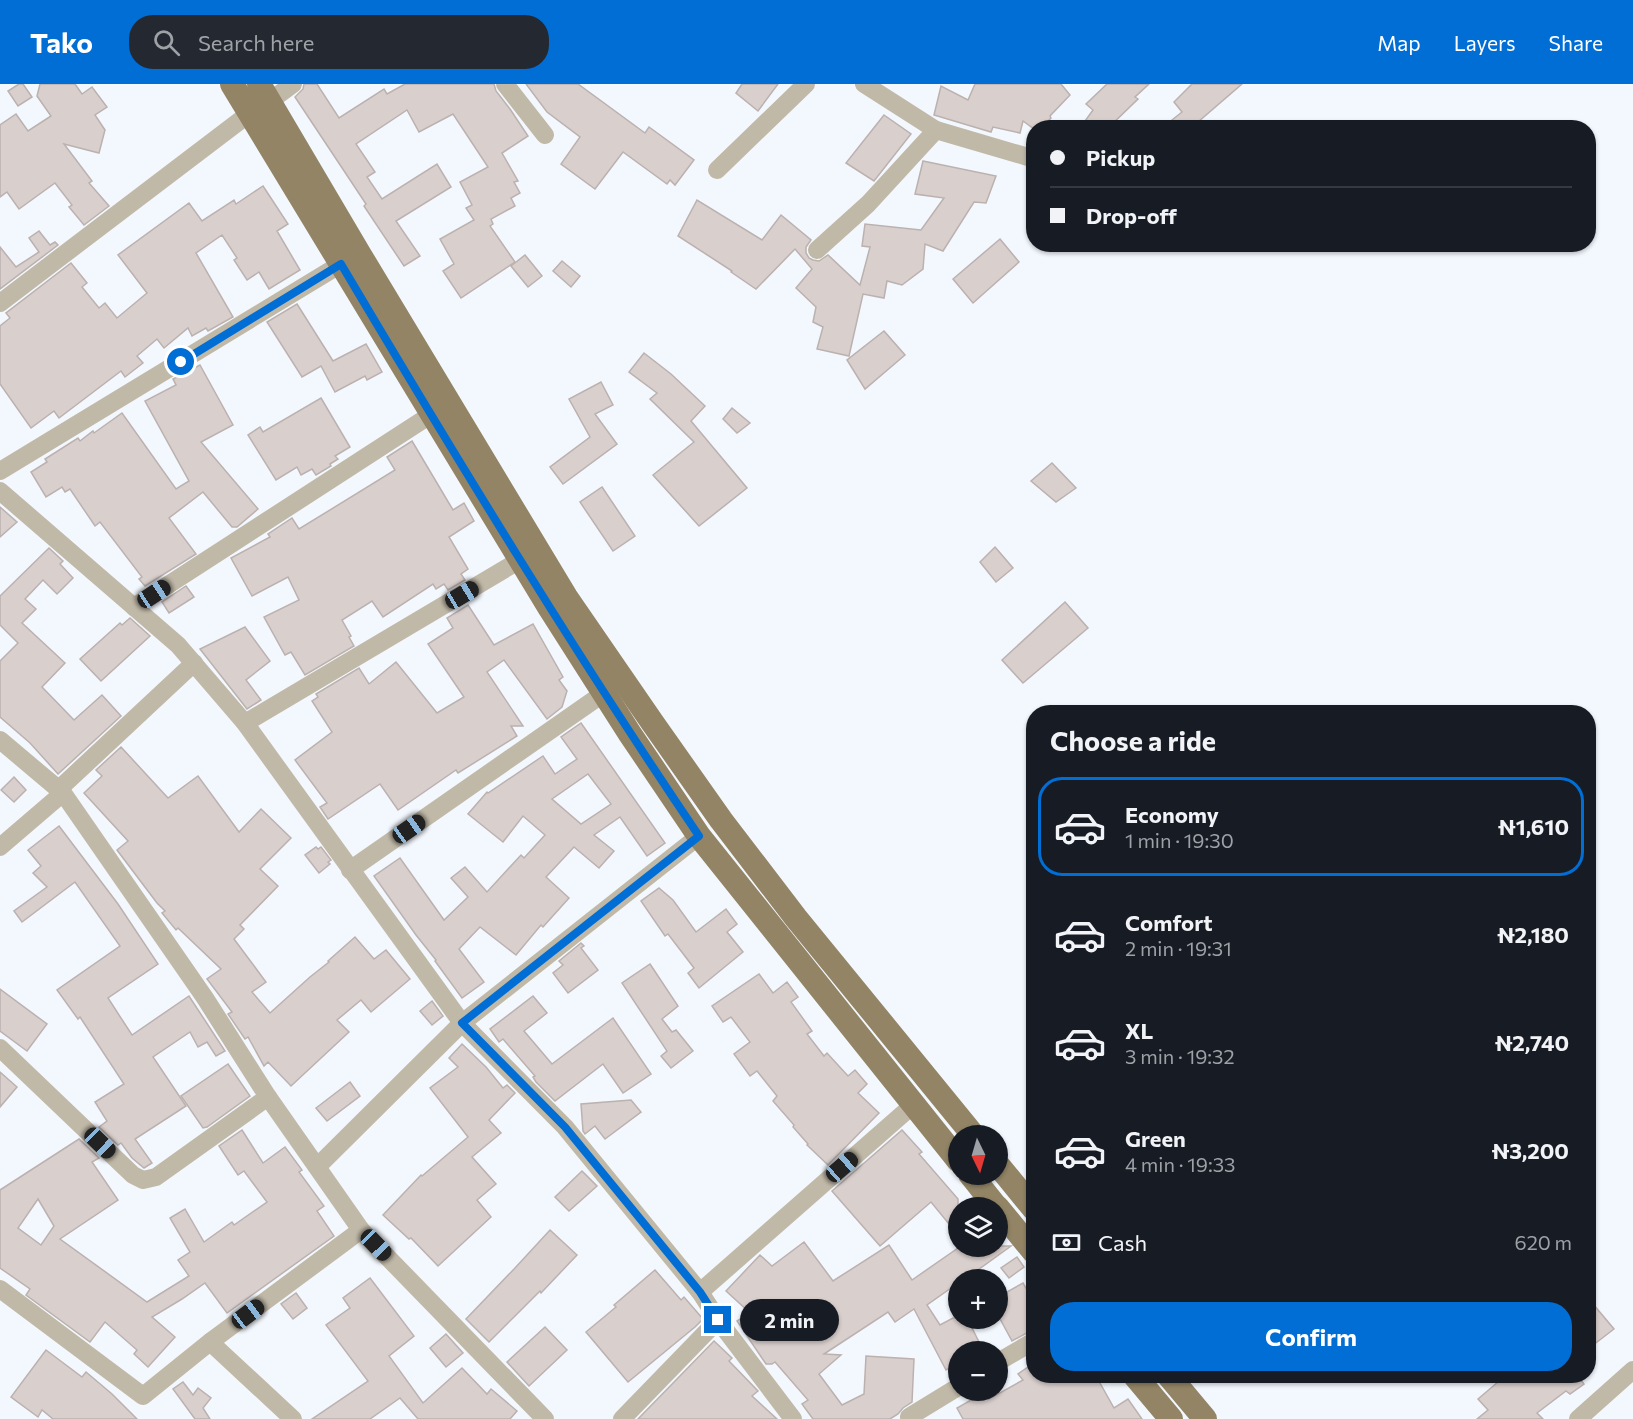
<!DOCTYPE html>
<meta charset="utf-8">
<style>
:root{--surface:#171b24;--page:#242831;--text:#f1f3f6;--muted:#9ea1a6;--line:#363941;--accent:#016ed6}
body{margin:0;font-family:Commissioner,sans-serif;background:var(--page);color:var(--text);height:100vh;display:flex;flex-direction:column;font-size:22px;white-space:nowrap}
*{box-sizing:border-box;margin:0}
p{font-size:20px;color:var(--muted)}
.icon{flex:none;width:33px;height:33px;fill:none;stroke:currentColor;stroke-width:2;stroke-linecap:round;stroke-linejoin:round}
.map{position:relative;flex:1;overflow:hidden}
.sheet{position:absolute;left:1026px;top:621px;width:570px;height:678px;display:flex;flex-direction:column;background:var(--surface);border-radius:24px;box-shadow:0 2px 4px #0004}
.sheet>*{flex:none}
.banner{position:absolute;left:1026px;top:36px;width:570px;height:132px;border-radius:24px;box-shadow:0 2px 4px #0004;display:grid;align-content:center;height:132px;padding:0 24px;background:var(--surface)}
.needle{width:39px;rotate:175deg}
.controls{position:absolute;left:948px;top:1041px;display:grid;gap:12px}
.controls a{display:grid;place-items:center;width:60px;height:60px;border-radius:50%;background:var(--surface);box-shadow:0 2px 4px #0004;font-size:30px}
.end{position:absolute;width:27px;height:27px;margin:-14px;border:8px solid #016ed6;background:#fff;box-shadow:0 0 0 3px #fff}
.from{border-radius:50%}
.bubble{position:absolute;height:42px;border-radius:21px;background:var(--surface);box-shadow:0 2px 4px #0004;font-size:20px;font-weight:700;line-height:42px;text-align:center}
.car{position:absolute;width:18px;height:36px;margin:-18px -9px;border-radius:8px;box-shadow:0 0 4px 2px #0007;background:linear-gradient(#222 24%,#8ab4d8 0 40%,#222 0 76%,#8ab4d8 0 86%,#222 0)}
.banner b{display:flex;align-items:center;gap:21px;height:57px;font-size:22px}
.banner b+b{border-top:2px solid var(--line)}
.banner i{width:15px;height:15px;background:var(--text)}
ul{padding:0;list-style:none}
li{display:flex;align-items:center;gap:18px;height:99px;margin:0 12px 9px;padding:0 12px;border:3px solid transparent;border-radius:24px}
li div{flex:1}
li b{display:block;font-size:22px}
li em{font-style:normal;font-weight:700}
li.on{border-color:var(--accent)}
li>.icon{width:54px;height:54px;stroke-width:1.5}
h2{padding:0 24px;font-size:27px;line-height:72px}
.pay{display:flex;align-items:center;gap:15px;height:66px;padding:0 24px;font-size:22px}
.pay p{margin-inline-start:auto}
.primary-button{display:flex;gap:12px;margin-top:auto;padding:12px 24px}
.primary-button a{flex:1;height:69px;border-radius:24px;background:var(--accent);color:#fff;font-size:24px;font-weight:700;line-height:69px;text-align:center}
header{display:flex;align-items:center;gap:36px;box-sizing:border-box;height:84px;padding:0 30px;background:var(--accent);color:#fff}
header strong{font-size:28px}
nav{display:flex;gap:33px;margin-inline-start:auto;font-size:21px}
.search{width:420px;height:54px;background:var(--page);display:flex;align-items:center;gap:15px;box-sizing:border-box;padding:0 21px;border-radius:24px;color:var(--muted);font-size:22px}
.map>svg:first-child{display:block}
.building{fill:#d9cfcd;stroke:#bbb1af;stroke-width:1.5;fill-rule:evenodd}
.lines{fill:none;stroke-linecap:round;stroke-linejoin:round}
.minor{stroke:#c1b9a8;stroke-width:18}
.major{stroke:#928465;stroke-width:24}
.route{stroke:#016ed6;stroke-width:8}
</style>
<header>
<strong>Tako</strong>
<div class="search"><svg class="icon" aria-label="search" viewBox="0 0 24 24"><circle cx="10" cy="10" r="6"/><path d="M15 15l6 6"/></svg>Search here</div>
<nav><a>Map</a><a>Layers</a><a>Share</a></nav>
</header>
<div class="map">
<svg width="1633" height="1335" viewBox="0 0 1633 1335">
<rect width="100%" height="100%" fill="#f3f8fe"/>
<!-- building -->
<g class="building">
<polygon points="19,0 23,0 32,13 18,22 8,7"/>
<polygon points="40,0 75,0 82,10 92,3 107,23 95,31 105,46 99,69 64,60 92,97 89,99 109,122 84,141 69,123 72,121 55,99 19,125 7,108 0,113 0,41 16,30 28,47 51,32 37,12"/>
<polygon points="304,0 317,0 339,34 384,5 387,10 405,0 494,0 496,7 510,25 528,52 502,69 518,97 514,98 520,109 511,114 515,122 491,135 493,140 490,142 515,178 461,214 443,187 454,180 440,155 474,136 466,124 472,121 460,98 488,83 453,30 419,48 407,26 356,60 375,88 367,93 382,115 437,80 451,103 396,137 420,172 404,182 364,122 366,120 295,13 303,5"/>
<polygon points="526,0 578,0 645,49 649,43 694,76 675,101 670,96 667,100 623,68 595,105 561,80 580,53 547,28"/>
<polygon points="742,0 778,0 758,27 736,9"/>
<polygon points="975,0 1061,0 1070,11 1050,32 1051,34 1041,44 1034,44 1034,45 1023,37 1020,49 993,43 991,48 934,31 941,2 968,16"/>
<polygon points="1107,0 1149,0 1135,13 1138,15 1108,44 1101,40 1098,44 1080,44 1093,26 1086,20"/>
<polygon points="1192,0 1242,0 1191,44 1162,44 1182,28 1174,18"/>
<polygon points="884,31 911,50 874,97 846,79"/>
<polygon points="923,77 996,92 986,119 974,118 943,167 925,160 923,185 902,201 887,197 884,214 863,210 849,272 817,265 823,243 813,238 816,223 796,204 812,185 795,165 756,205 731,188 732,187 678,152 697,116 762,156 781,131 811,156 806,163 806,169 809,174 813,176 819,177 828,171 860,201 870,163 862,162 865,140 921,146 944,114 915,110"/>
<polygon points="263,102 288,140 277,147 300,186 269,205 259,188 247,196 234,176 237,174 222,151 196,169 233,233 208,247 206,244 192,252 188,244 164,264 157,255 137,272 143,279 125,293 121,287 59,334 54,327 31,344 0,300 0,242 10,234 6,229 71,179 87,199 82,203 99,224 105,219 117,234 147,209 118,171 189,119 202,137 234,116 236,120"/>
<polygon points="39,147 50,161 55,158 58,161 0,205 0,163 16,183 39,168 29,154"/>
<polygon points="1000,155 1019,178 973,219 953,195"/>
<polygon points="525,171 542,192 528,203 511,182"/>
<polygon points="562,177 580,192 571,203 553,187"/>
<polygon points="297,220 333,277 366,260 382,288 367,296 365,292 335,308 321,282 302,293 267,238"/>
<polygon points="884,247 905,271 865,305 847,276"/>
<polygon points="644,269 671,290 705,322 691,337 747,404 699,442 653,391 694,358 650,315 657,309 629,288"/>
<polygon points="200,281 233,341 201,358 258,425 237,443 232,443 203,408 169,434 196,470 145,502 139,495 142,493 100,438 95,442 70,405 65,408 62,403 46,413 31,388 47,378 45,375 78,354 80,357 93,347 94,349 122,329 176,405 189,397 145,317 176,301 173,295"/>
<polygon points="601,298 613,321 595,330 617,360 563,400 550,383 590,353 569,315"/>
<polygon points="321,314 350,363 335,372 338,375 330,380 331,382 316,391 312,385 301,391 297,383 276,396 248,351 260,343 263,348"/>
<polygon points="732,324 750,339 737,349 723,335"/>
<polygon points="412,357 453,426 464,419 474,437 449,453 468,485 461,490 465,496 448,506 444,500 436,505 433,500 383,533 372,517 342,536 351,552 349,553 354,562 305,591 291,568 285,571 264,533 299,516 288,493 252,512 231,474 270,453 268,450 292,434 299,445 395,386 387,373"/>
<polygon points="1052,379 1076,404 1056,418 1031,397"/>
<polygon points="602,403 635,452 613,467 580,418"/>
<polygon points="0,423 17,438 0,453"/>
<polygon points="995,463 1013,484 996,498 980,478"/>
<polygon points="49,464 63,477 60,480 73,494 57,510 43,496 25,515 36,525 22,539 65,579 42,603 74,636 102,611 121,632 58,690 30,659 0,633 0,577 18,559 0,541 0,512"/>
<polygon points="186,502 194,513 169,529 162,518"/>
<polygon points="1065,518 1088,544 1023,599 1002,576"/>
<polygon points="468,521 494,561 533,540 563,593 559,596 567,607 562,623 547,635 504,576 487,588 523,642 511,642 517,652 458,689 456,686 398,726 380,700 328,735 320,723 327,719 295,676 332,648 312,617 318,613 316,610 359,584 369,600 396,578 437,629 464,613 428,560 453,544 447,534"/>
<polygon points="130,534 150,552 101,597 80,575 120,539 122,541"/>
<polygon points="245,543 270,577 246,596 261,616 247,625 200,565"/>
<path d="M581 639 665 759 647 772 620 733 594 751 614 767 599 784 574 763 546 793 569 814 543 843 541 841 516 871 480 843 459 865 484 898 462 914 435 877 436 876 416 851 374 792 400 774 444 836 468 813 451 794 465 783 487 808 521 771 524 774 545 751 523 732 503 758 468 730 487 708 488 709 543 672 555 690 577 675 561 653ZM588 690 611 720 581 740 552 715Z"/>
<polygon points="121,663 168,714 198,692 239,748 261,725 291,754 260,785 278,802 240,841 244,845 234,855 266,898 252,908 270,929 310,893 329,878 328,877 355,853 374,875 386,866 410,895 371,928 361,916 337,936 349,948 291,1002 268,978 264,982 248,953 245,955 228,930 232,928 207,895 221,885 178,844 176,846 162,829 165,827 157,819 117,766 128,757 84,709 102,692 96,686"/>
<polygon points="14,693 26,706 14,718 1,706"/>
<polygon points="59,742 118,820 158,880 108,914 132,951 189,912 225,967 216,972 207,958 198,963 190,948 153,973 186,1022 135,1055 152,1079 144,1084 132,1074 121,1059 118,1061 99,1043 107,1037 95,1018 124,1000 80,933 78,935 57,906 120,862 75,798 22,838 14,827 47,803 33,789 41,782 28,766"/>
<polygon points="316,763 318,765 321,763 331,776 328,778 330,780 319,789 305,771"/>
<polygon points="659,804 673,816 696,848 726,825 737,840 727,848 743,868 699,904 688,889 694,884 668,850 665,852 641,817"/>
<polygon points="581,859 584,862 581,864 598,886 568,909 553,889 563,881 559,877"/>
<polygon points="650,880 678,922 662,935 672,948 676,946 693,967 671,984 661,972 667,967 622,899"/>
<polygon points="759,890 773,909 787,898 798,913 791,918 812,947 807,950 824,972 827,969 848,992 855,986 867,1000 858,1009 879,1029 828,1081 807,1061 808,1060 793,1043 794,1041 773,1017 777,1012 757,987 750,992 734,970 750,958 731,933 723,938 712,922"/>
<polygon points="0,905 47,940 27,967 0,947"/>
<polygon points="533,912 547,929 524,947 552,980 613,934 651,990 623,1009 603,980 555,1017 536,998 533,993 535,992 503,955 499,958 490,945"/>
<polygon points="432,917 443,932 432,941 420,927"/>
<polygon points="462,960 486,983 503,1004 507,1001 515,1009 489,1036 501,1049 472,1073 496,1100 477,1116 491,1133 438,1182 411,1154 409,1155 383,1131 421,1091 422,1092 468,1053 430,1004 458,983 449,974"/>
<polygon points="228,980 250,1012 207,1043 203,1044 181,1012"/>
<polygon points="0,988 17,1003 0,1023"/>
<polygon points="350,998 360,1012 327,1037 316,1024"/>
<polygon points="631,1016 641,1028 605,1055 595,1042 585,1050 583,1047 581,1020"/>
<path d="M242 1046 263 1079 285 1063 302 1086 299 1088 324 1122 317 1127 334 1152 227 1229 205 1199 182 1215 152 1233 175 1253 148 1283 134 1270 137 1266 105 1238 90 1258 26 1211 30 1205 0 1184V1106L79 1055 99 1074 92 1078 118 1116 60 1155 147 1218 189 1192 178 1176 190 1168 170 1134 185 1125 204 1158 232 1138 234 1141 267 1118 244 1087 238 1091 219 1062ZM38 1115 54 1142 41 1161 18 1144Z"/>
<polygon points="902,1046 922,1068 919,1070 958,1115 958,1151 931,1118 880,1162 832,1107"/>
<polygon points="582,1087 597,1102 569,1127 555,1113"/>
<polygon points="550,1146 577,1171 541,1209 540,1207 489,1258 466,1235 515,1184"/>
<polygon points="804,1158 833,1197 889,1161 912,1196 961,1162 1011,1162 964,1196 958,1196 958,1199 927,1221 940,1241 953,1234 967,1234 984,1268 958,1268 958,1279 946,1286 914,1225 895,1238 888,1228 824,1270 841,1271 819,1290 842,1321 864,1310 866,1272 914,1275 912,1318 903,1324 898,1330 890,1335 813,1335 802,1320 808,1316 775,1278 772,1280 766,1280 737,1237 750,1229 726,1207 760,1171 772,1182"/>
<polygon points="1017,1173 1024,1183 1009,1194 1001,1184"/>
<polygon points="655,1186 681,1216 684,1213 703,1235 695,1243 628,1298 586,1248 616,1223 614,1221"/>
<polygon points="370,1194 414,1252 389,1272 423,1319 462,1284 487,1310 491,1305 517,1327 510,1335 418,1335 400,1314 370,1335 312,1335 368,1297 326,1241 350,1224 343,1214"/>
<polygon points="1023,1199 1034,1218 1034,1245 1012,1257 998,1231 998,1213"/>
<polygon points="296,1209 307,1224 293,1235 281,1220"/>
<polygon points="1588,1214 1614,1245 1588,1265"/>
<polygon points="545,1243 567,1266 529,1302 507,1278"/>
<polygon points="446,1250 463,1269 446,1283 430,1264"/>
<polygon points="714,1257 732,1274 729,1277 758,1307 752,1312 777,1335 638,1335"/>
<polygon points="46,1266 82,1293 86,1288 112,1310 137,1335 53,1335 42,1326 38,1333 11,1313"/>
<polygon points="1034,1279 1034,1292 1096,1292 1114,1324 1128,1315 1142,1335 963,1335 957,1324 985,1308 989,1315 1023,1296 1018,1290"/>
<polygon points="1505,1292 1578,1292 1584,1300 1570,1310 1566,1307 1537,1329 1543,1335 1477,1335 1488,1326 1478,1315"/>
<polygon points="183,1298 193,1311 198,1304 211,1314 203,1324 210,1335 195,1335 173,1305"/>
</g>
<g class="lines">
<!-- minor -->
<g class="minor">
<polyline points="505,0 545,51"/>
<polyline points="864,0 936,46 1028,73"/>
<polyline points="270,17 293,0"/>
<polyline points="717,86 806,0"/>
<polyline points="817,166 868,120 936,46"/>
<polyline points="0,219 250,29"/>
<polyline points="0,387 341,180"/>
<polyline points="0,407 178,561 245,639 462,939 565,1043 700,1208 718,1236 793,1335"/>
<polyline points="134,523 432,330"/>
<polyline points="245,639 520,476"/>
<polyline points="0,656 63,709 205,914 268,1013 361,1146 545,1335"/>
<polyline points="59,705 194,579"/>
<polyline points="0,763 63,709"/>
<polyline points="350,786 604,609"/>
<polyline points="0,964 133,1091 143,1096 156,1093 268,1013"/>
<polyline points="317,1083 462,939 699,752"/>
<polyline points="0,1205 143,1312 210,1258 361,1146"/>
<polyline points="700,1208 913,1021"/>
<polyline points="210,1258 293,1335"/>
<polyline points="998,1278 1034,1257"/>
<polyline points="909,1333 958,1303"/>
<polyline points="622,1335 718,1236"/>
<polyline points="1578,1335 1633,1286"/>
</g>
<!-- major -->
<g class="major">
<polyline points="232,0 549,523 630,650 699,752 958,1076"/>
<polyline points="259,0 360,171 566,513 652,638 721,736 796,834 974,1052"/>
<polyline points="998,1081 1034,1125"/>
<polyline points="970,1090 997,1124"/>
<polyline points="998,1124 1034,1168"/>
<polyline points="1135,1292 1171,1335"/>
<polyline points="1169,1292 1205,1335"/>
</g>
</g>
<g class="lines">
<!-- route -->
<path class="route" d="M181 278 341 180C456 374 573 566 699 752L462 939 565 1043 700 1208 718 1236"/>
</g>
</svg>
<div class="controls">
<a><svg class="needle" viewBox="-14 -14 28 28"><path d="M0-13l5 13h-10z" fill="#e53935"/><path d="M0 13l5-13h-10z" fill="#9ea1a6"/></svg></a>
<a><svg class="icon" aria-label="layers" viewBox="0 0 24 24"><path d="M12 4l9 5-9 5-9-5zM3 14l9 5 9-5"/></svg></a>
<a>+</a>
<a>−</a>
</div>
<i class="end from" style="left:181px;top:278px"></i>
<i class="end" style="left:718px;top:1236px"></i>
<div class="bubble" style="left:740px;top:1215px;width:99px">2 min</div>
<i class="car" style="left:154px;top:510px;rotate:57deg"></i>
<i class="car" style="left:462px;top:511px;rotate:59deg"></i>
<i class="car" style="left:409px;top:745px;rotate:55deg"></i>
<i class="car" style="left:100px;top:1059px;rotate:134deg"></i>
<i class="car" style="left:842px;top:1083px;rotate:49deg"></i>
<i class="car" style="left:376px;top:1161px;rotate:136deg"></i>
<i class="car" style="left:248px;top:1230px;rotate:53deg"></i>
<div class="banner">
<b><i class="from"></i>Pickup</b>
<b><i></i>Drop-off</b>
</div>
<section class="sheet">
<h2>Choose a ride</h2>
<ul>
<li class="on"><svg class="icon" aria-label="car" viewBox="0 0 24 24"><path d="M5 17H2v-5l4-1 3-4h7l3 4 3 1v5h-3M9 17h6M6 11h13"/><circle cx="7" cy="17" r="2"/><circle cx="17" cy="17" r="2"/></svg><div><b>Economy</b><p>1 min · 19:30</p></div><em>₦1,610</em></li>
<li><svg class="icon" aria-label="car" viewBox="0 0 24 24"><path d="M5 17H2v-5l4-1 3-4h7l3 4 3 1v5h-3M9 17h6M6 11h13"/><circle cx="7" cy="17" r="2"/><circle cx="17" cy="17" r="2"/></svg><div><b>Comfort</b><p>2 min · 19:31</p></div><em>₦2,180</em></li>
<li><svg class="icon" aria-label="car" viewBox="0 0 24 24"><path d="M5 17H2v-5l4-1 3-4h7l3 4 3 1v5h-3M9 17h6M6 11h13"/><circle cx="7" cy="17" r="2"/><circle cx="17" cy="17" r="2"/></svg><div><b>XL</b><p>3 min · 19:32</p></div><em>₦2,740</em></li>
<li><svg class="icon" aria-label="car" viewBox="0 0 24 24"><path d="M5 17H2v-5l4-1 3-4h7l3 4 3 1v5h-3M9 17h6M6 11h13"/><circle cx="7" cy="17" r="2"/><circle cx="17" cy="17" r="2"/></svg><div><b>Green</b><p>4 min · 19:33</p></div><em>₦3,200</em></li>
</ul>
<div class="pay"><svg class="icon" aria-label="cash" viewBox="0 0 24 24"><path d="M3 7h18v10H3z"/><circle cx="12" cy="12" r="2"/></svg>Cash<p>620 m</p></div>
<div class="primary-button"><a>Confirm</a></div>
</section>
</div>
